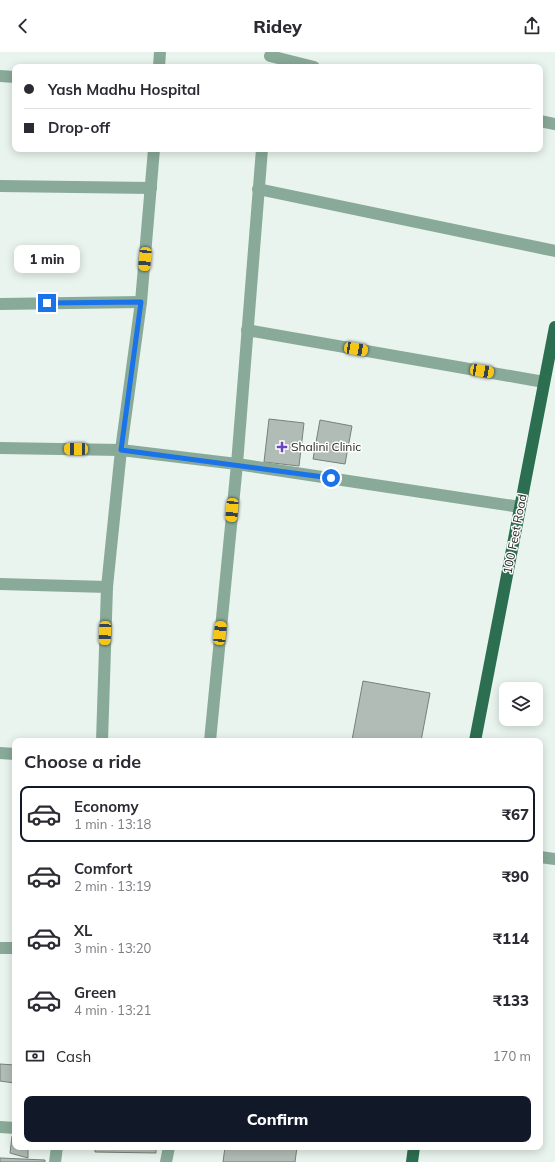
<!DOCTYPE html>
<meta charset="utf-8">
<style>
:root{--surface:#fff;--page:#f7f7f7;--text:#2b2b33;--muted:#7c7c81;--line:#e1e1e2;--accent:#111827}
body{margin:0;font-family:Mulish,sans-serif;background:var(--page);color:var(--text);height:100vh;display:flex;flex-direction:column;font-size:15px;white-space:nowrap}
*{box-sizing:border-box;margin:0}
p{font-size:13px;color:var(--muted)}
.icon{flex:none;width:22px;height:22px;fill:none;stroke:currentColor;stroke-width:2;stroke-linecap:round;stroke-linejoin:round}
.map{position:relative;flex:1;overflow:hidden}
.panel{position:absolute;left:12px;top:686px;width:531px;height:412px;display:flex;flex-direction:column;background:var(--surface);border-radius:8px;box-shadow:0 2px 10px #0003}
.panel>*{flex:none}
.guide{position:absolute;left:12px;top:12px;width:531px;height:88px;border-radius:8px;box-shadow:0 2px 10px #0003;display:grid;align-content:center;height:88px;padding:0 12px;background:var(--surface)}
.fabs{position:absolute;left:499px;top:630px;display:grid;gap:8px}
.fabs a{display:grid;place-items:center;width:44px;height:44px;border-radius:8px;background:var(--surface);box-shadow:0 2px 10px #0003;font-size:20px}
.end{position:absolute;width:18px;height:18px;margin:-9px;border:5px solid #1a73e8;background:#fff;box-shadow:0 0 0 2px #fff}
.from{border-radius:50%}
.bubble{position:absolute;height:28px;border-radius:8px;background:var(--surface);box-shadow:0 2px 10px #0003;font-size:13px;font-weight:800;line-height:28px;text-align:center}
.car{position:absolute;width:12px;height:24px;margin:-12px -6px;border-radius:5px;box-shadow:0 0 3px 1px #0007;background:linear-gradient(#f5c518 24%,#345 0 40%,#f5c518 0 76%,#345 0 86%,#f5c518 0)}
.guide b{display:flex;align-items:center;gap:14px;height:38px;font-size:15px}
.guide b+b{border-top:1px solid var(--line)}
.guide i{width:10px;height:10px;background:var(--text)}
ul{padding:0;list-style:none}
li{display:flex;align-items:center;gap:12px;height:56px;margin:0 8px 6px;padding:0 4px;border:2px solid transparent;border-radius:8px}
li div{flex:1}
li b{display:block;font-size:15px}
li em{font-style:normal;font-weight:800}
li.active{border-color:var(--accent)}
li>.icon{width:36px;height:36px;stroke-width:1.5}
h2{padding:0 12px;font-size:18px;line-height:48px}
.pay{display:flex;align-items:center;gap:10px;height:44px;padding:0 12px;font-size:15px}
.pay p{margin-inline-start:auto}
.cta{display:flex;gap:8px;margin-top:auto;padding:8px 12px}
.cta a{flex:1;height:46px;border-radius:8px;background:var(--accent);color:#fff;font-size:16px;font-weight:800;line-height:46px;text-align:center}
header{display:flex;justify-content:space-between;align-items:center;height:52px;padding:0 12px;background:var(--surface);font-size:18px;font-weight:800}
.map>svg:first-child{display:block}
.building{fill:#b2bcb6;stroke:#77817b}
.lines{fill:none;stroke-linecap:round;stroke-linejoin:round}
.minor{stroke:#89aa98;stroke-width:12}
.major{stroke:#2c6e50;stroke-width:12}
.route{stroke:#1a73e8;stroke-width:5}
.poi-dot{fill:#6a45be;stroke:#fefefe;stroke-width:1.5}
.labels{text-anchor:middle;stroke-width:3;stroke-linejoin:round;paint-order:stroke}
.poi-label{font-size:12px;fill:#1e2220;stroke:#fefefe;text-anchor:start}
.street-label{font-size:12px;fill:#1e2220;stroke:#fefefe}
</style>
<header><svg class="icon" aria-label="back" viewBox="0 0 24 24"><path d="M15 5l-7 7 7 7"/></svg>Ridey<svg class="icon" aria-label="share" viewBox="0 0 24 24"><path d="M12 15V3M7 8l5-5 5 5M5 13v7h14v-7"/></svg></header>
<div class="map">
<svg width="555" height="1110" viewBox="0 0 555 1110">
<rect width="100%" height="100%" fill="#e9f4ee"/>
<!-- building -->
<g class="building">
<polygon points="269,367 304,371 299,414 264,410"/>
<polygon points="320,368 352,374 345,412 313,407"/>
<polygon points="363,629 430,641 421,689 352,688"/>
<polygon points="0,1012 15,1013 14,1031 0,1029"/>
<polygon points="12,1084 15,1084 15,1095 28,1095 28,1106 10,1101"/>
<polygon points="95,1095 156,1095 156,1101 95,1100"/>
<polygon points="225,1095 297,1095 295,1110 223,1110"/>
<polygon points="0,1106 45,1108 45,1110 0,1110"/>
</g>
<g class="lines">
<!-- minor -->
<g class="minor">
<polyline points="270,4 314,15"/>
<polyline points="159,15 160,0"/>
<polyline points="0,24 15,25"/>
<polyline points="540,69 555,72"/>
<polyline points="0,134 151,136"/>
<polyline points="258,137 555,199"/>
<polyline points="0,252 141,250"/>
<polyline points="247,278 544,330"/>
<polyline points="0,396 121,398 237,412 520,455"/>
<polyline points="0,532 107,535"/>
<polyline points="102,689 107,535 121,398 141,250 154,97"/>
<polyline points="210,689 237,412 262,97"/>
<polyline points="0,701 15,702"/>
<polyline points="540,805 555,807"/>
<polyline points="0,896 15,896"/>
<polyline points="0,1075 15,1076"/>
<polyline points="55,1110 57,1095"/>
<polyline points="166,1110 169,1095"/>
</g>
<!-- major -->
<g class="major">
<polyline points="475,689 555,275"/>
<polyline points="412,1110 414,1095"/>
</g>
</g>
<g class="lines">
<!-- route -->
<polyline class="route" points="47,251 141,250 121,398 331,426"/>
</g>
<!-- markers -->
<path class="poi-dot" d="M280 389h4v4h4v4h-4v4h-4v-4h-4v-4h4z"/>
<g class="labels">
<!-- poi labels -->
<g class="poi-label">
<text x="291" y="399">Shalini Clinic</text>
</g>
<!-- street labels -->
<g class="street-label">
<text transform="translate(515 482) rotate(-79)" y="4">100 Feet Road</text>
</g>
</g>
</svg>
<div class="fabs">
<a><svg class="icon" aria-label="layers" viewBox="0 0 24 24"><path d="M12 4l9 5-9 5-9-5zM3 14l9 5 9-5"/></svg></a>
</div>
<i class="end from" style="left:331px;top:426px"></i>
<i class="end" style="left:47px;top:251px"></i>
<div class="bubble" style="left:14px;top:193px;width:66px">1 min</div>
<i class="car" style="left:145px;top:207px;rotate:185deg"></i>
<i class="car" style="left:356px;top:297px;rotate:100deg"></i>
<i class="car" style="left:482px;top:319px;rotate:100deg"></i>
<i class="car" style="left:76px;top:397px;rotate:271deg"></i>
<i class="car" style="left:232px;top:458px;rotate:185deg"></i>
<i class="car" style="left:105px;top:581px;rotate:182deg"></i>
<i class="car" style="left:220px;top:581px;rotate:6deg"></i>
<div class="guide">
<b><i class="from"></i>Yash Madhu Hospital</b>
<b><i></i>Drop-off</b>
</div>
<section class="panel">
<h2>Choose a ride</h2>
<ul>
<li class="active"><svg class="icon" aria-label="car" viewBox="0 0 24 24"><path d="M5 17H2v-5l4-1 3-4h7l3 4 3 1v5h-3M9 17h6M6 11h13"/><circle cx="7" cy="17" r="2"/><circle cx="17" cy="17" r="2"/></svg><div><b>Economy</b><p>1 min · 13:18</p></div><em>₹67</em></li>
<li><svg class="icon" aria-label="car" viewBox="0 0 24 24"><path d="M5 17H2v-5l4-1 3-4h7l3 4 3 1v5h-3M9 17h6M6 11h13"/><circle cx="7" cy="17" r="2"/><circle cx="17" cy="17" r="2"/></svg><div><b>Comfort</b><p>2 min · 13:19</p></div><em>₹90</em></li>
<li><svg class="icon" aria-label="car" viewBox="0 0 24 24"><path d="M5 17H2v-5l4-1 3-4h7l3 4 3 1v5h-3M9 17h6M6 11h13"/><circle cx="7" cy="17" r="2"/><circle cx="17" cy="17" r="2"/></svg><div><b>XL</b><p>3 min · 13:20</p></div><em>₹114</em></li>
<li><svg class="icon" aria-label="car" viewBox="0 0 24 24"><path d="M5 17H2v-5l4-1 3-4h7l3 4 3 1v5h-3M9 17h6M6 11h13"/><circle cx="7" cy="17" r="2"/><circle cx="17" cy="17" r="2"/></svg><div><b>Green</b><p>4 min · 13:21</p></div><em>₹133</em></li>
</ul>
<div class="pay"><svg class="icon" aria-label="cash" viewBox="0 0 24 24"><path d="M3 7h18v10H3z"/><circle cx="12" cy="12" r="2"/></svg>Cash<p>170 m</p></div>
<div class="cta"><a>Confirm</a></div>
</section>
</div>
